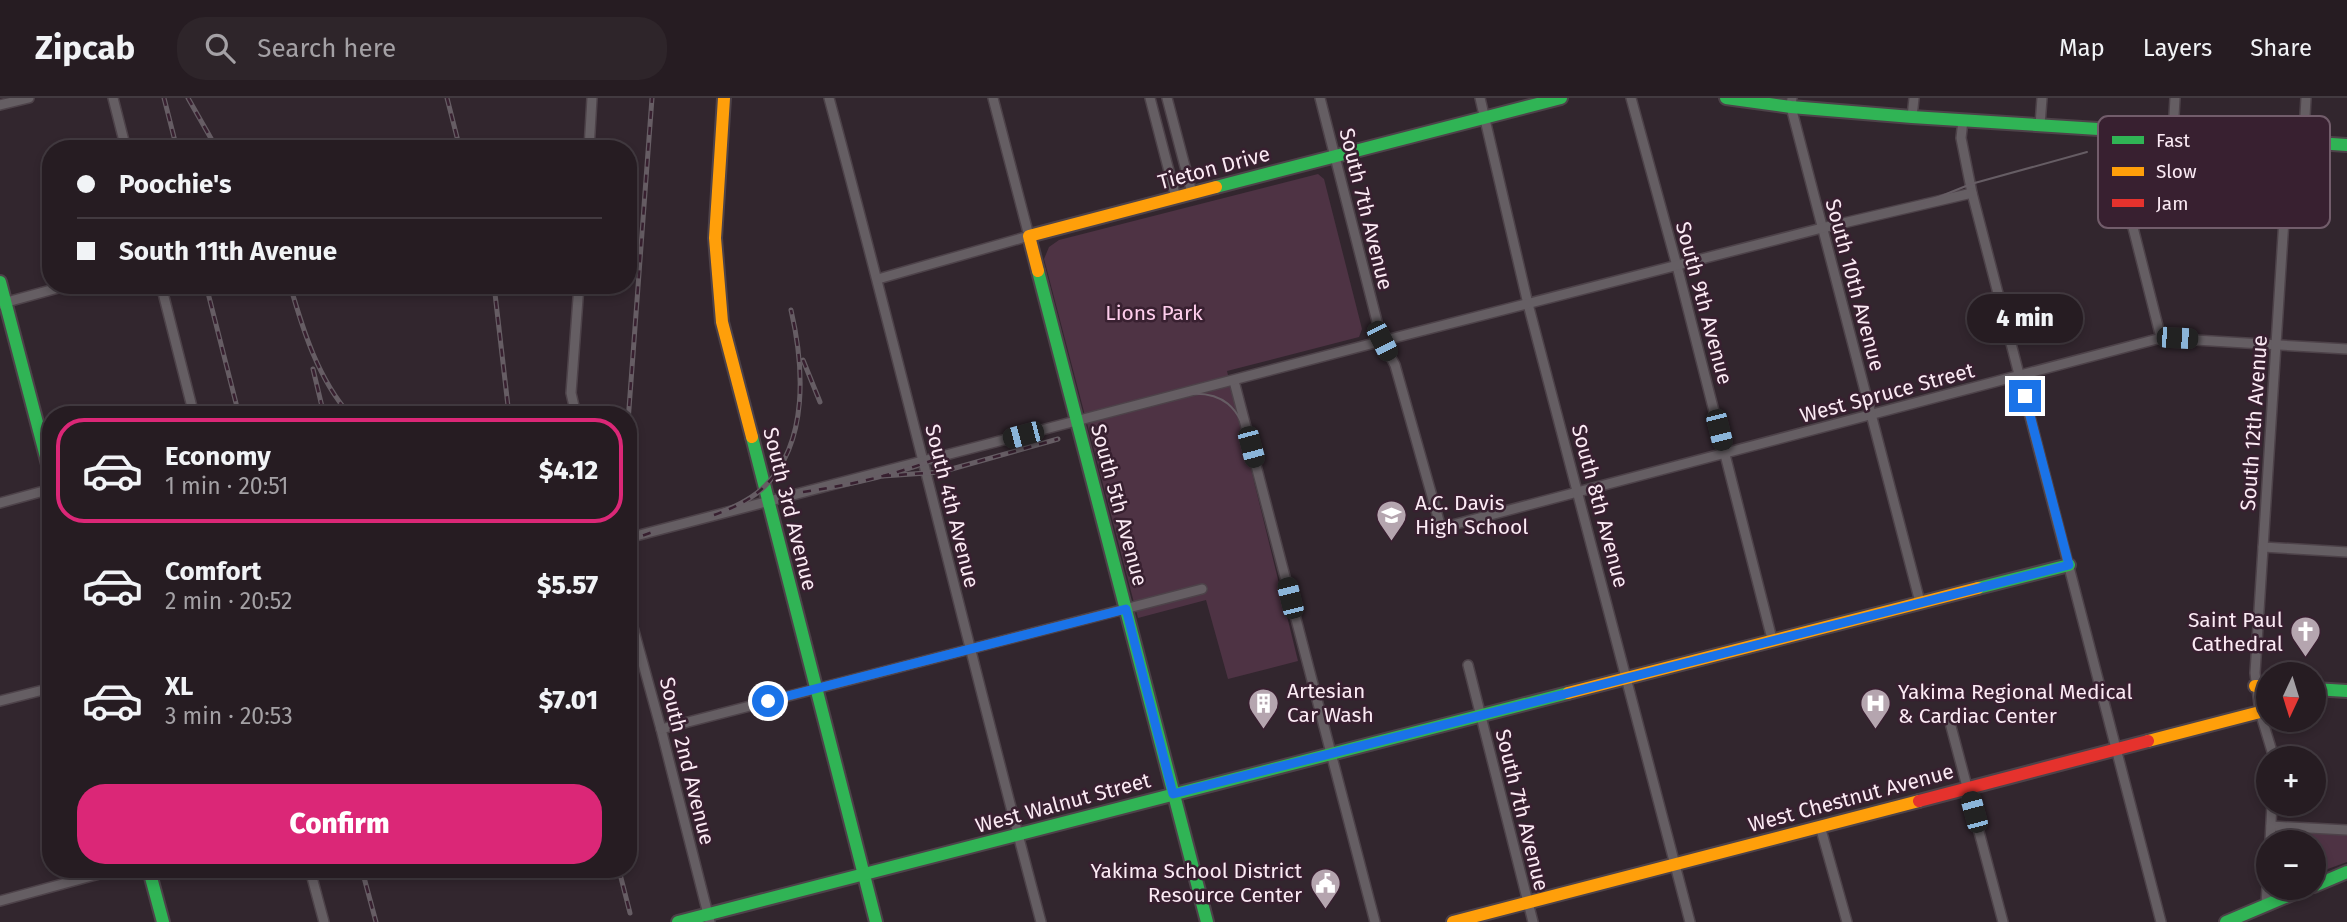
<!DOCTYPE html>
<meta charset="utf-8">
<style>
:root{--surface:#261c22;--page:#2e252a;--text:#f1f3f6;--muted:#a4a1a5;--line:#423a40;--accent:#db2777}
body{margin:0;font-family:"Fira Sans",sans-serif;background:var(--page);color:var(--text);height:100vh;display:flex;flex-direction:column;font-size:26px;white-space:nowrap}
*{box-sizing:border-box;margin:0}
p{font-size:23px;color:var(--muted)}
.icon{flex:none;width:38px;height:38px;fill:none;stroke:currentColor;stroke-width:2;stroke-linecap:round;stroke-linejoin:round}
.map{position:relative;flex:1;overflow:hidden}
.side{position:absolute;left:42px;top:308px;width:595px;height:472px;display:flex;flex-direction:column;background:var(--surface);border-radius:28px;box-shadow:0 4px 10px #0003,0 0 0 2px var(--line)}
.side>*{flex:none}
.hud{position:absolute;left:42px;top:42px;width:595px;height:154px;border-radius:28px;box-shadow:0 4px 10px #0003,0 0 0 2px var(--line);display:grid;align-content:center;height:154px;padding:0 35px;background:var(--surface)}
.needle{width:46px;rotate:184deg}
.fabs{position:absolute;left:2256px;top:564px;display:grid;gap:14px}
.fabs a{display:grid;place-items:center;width:70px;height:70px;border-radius:50%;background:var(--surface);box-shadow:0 4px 10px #0003,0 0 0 2px var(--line);font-size:35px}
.end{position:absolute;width:32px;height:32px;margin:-16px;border:9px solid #1a73e8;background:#fff;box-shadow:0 0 0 4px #fff}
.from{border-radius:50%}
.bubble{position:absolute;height:49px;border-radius:24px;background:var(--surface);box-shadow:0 4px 10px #0003,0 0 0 2px var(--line);font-size:23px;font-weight:800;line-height:49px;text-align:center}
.car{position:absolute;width:21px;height:42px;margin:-21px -10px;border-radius:9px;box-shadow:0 0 5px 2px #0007;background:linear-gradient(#222 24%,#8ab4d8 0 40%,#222 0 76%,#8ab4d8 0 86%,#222 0)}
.hud b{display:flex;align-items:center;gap:24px;height:66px;font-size:26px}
.hud b+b{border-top:2px solid var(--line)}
.hud i{width:18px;height:18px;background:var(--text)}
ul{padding:12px 0 0;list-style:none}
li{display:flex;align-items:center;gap:21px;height:105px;margin:0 14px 10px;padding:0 21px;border:4px solid transparent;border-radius:28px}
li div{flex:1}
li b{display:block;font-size:26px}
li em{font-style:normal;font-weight:800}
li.on{border-color:var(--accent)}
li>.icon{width:63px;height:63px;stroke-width:1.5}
.action{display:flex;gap:14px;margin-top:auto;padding:14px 35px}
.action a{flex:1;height:80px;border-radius:28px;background:var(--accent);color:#fff;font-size:28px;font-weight:800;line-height:80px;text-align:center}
header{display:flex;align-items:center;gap:42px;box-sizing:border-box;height:98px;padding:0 35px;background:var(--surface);border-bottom:2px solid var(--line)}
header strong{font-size:33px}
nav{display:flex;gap:38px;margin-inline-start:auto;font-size:24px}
.search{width:490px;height:63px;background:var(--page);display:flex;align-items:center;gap:18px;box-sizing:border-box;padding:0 24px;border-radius:28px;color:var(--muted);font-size:26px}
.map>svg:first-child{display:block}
.green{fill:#4e3344}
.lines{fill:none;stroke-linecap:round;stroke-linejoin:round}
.street-casing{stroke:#4d4249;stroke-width:12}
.fast-casing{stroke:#4d4249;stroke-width:16}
.slow-casing{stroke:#4d4249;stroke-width:16}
.jam-casing{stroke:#4d4249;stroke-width:16}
.street{stroke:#655e63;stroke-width:9}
.fast{stroke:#30b455;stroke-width:12}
.slow{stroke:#ff9f0a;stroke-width:12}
.jam{stroke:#e5322d;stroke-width:12}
.tram{stroke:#665d64;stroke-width:2}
.rail-casing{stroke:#665d64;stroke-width:5}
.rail{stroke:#382030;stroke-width:2.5;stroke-dasharray:8;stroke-linecap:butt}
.route{stroke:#1a73e8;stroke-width:9}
.labels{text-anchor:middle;stroke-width:5;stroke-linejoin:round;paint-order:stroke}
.street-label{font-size:21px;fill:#fbeaf4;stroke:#382030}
.park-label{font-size:21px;fill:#fecdec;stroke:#382030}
.poi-label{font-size:21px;fill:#fbeaf4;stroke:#382030;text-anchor:start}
.key{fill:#382030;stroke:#725d6b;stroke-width:2}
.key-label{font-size:19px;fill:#fbeaf4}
</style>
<header>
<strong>Zipcab</strong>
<div class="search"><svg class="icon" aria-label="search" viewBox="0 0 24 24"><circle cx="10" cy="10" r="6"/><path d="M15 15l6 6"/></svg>Search here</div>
<nav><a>Map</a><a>Layers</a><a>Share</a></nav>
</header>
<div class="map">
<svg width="2347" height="824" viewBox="0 0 2347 824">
<rect width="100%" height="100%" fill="#32262e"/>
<!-- green -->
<g class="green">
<polygon points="1318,76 1324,81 1362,231 1359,239 1227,273 1298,563 1228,581 1206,502 1138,520 1044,161 1049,149 1059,142"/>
<polygon points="2282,731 2347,736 2347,764 2314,776 2314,744 2281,744"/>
</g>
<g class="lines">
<defs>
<g id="street">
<polyline points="113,0 126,51"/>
<path d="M829 0C903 274 968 550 1041 824"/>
<polyline points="1150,0 1176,100"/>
<polyline points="1167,0 1192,95"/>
<polyline points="1320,0 1382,243 1395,267 1441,430 2161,240 2347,251"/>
<polyline points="1480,0 1528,206 1690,824"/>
<polyline points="1631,0 1677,168 1772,541"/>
<polyline points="1792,0 1791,9 1920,504"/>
<polyline points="0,7 29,0"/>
<polyline points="1912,19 1914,0"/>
<polyline points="1963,22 1961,40 1972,95 2161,824"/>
<polyline points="2040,27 2042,0"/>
<polyline points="2108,31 2161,240"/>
<polyline points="2173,35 2175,0"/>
<polyline points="589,51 592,0"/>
<polyline points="878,181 1029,138 993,0"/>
<polyline points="161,187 194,317"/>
<polyline points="0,206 69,187"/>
<polyline points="1234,283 1375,824"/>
<polyline points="576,317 571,295 579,187"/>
<polyline points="0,405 51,391"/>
<polyline points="628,440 1382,243 1822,130 1972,95"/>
<polyline points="2263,449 2347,454"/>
<polyline points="628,511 661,631 710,824"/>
<polyline points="1468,567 1533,824"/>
<polyline points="0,603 51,590"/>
<polyline points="1949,621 2003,824"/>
<polyline points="661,631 1202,491"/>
<polyline points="2274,660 2260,614 2255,575 2289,43 2304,36 2306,0"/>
<polyline points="1820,728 1847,824"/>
<polyline points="2271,728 2347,732"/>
<polyline points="2270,744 2272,705"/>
<polyline points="310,772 324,824"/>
<polyline points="0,803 114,772"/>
<polyline points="2266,806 2268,773"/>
</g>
<g id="fast">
<polyline points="1726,0 1791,9 1912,19 2347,47"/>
<polyline points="1216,89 1561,0"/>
<polyline points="1038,173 1207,824"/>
<polyline points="0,184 51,378"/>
<polyline points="752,339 876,824"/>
<polyline points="1978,490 2069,467"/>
<polyline points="2314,591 2347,593"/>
<polyline points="149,772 163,824"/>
<polyline points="2314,788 2347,774"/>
<polyline points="678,824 1568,595"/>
<polyline points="2226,824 2309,789"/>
</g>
<g id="slow">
<polyline points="724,0 715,140 722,224 752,339"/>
<polyline points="1038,173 1029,138 1216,89"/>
<polyline points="2255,588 2268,588"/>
<polyline points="1568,595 1978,490"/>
<polyline points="2148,643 2260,614"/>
<polyline points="1453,824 1919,703"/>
</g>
<polyline id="jam" points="1919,703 2148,643"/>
</defs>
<!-- street casing -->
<use href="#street" class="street-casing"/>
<!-- fast casing -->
<use href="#fast" class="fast-casing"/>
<!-- slow casing -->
<use href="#slow" class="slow-casing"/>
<!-- jam casing -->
<use href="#jam" class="jam-casing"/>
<!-- street -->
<use href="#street" class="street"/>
<!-- fast -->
<use href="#fast" class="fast"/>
<!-- slow -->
<use href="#slow" class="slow"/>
<!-- jam -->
<use href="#jam" class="jam"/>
<!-- tram -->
<g class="tram">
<polyline points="1914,109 1971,86 2087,54"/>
<path d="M1180 297C1224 290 1240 310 1251 349"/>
</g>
<defs>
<g id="rail">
<polyline points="164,0 177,51"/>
<polyline points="188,0 217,51"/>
<polyline points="447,0 460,51"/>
<polyline points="206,187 239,317"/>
<path d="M290 187C303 232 318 281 350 317"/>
<polyline points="494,187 509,317"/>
<polyline points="803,262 820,304"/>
<polyline points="313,271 324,317"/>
<polyline points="628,324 652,0"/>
<polyline points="883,378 941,374 1058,341"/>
<path d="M803 394C852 387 898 376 944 358"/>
<path d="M714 417C733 410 751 402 765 388 809 344 804 268 791 212"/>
<polyline points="628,443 658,432"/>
<polyline points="362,772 376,824"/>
<polyline points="619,772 630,815"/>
</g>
</defs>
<!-- rail casing -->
<use href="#rail" class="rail-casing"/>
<!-- rail -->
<use href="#rail" class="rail"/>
</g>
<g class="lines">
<!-- route -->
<path class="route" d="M768 603 1126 511 1173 696C1472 621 1770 541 2069 467L2025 298"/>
</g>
<!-- icons -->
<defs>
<symbol id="school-pin" viewBox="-11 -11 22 30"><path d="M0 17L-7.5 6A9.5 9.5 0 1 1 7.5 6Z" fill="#b5a5af" stroke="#382030"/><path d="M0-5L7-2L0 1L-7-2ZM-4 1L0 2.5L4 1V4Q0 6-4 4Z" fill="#fff"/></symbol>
<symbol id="church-pin" viewBox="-11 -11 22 30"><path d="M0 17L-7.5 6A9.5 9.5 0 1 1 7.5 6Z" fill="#b5a5af" stroke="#382030"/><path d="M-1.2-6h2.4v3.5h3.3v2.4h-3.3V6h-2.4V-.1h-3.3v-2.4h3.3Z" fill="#fff"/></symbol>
<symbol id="building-pin" viewBox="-11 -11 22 30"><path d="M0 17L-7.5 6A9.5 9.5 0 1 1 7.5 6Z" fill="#b5a5af" stroke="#382030"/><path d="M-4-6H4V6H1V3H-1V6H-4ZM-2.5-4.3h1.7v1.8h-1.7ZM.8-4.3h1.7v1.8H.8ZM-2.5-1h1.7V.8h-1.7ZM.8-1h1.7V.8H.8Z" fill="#fff"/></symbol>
<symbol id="hospital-pin" viewBox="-11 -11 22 30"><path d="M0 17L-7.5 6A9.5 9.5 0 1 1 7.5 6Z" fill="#b5a5af" stroke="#382030"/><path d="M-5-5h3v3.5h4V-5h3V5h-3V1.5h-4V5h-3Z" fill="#fff"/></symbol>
<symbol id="civic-pin" viewBox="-11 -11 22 30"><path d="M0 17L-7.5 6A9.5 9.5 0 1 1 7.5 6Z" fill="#b5a5af" stroke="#382030"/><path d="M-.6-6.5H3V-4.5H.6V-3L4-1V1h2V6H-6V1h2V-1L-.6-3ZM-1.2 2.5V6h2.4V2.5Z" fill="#fff"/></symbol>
</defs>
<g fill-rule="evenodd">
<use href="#school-pin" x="1374" y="400" width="35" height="47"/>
<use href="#church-pin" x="2288" y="516" width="35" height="47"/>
<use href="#building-pin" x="1246" y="588" width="35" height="47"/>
<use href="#hospital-pin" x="1858" y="588" width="35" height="47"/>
<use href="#civic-pin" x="1308" y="768" width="35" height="47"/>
</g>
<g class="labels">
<!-- street labels -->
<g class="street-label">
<text transform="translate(1214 70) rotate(-15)" y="7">Tieton Drive</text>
<text transform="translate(1366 111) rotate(76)" y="7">South 7th Avenue</text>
<text transform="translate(1855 187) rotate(75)" y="7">South 10th Avenue</text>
<text transform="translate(1704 205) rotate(75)" y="7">South 9th Avenue</text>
<text transform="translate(1887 295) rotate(-15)" y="7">West Spruce Street</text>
<text transform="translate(2254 325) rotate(-86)" y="7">South 12th Avenue</text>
<text transform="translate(1119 407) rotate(75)" y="7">South 5th Avenue</text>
<text transform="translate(952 408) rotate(76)" y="7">South 4th Avenue</text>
<text transform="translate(1600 408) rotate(75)" y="7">South 8th Avenue</text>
<text transform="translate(790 411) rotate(76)" y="7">South 3rd Avenue</text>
<text transform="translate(687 663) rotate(76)" y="7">South 2nd Avenue</text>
<text transform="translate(1851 700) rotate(-15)" y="7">West Chestnut Avenue</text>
<text transform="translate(1063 705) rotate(-15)" y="7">West Walnut Street</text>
<text transform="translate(1522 712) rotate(76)" y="7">South 7th Avenue</text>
</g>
<!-- park labels -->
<g class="park-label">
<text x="1154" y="222">Lions Park</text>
</g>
<!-- poi labels -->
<g class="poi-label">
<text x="1415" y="412">A.C. Davis<tspan x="1415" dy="24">High School</tspan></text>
<text x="2283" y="529" text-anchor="end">Saint Paul<tspan x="2283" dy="24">Cathedral</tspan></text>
<text x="1287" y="600">Artesian<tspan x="1287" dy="24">Car Wash</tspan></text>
<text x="1898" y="601">Yakima Regional Medical<tspan x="1898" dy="24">&amp; Cardiac Center</tspan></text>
<text x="1302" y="780" text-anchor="end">Yakima School District<tspan x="1302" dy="24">Resource Center</tspan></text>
</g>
</g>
<!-- legend -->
<rect x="2098" y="18" width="232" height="112" rx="10" class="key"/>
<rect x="2112" y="38" width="32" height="8" fill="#30b455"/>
<rect x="2112" y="69" width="32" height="9" fill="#ff9f0a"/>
<rect x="2112" y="101" width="32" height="8" fill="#e5322d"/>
<g class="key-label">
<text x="2156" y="49">Fast</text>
<text x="2156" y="80">Slow</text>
<text x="2156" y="112">Jam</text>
</g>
</svg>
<div class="fabs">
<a><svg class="needle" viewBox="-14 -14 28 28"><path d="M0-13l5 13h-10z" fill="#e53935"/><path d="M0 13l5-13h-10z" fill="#a4a1a5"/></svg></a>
<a>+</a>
<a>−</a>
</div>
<i class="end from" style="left:768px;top:603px"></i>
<i class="end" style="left:2025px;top:298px"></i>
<div class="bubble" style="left:1967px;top:196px;width:116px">4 min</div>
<i class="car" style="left:2177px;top:240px;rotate:93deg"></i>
<i class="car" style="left:1382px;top:243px;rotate:153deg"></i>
<i class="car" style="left:1719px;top:332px;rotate:166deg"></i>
<i class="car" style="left:1023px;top:337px;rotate:255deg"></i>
<i class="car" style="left:1251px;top:349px;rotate:165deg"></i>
<i class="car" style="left:1290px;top:500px;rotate:346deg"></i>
<i class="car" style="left:1974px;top:714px;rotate:345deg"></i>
<div class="hud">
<b><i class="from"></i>Poochie's</b>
<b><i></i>South 11th Avenue</b>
</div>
<section class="side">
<ul>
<li class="on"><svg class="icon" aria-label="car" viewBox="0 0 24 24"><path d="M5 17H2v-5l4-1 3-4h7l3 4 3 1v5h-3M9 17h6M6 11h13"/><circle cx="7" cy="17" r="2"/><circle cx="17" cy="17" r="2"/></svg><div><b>Economy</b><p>1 min · 20:51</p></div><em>$4.12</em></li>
<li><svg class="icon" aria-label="car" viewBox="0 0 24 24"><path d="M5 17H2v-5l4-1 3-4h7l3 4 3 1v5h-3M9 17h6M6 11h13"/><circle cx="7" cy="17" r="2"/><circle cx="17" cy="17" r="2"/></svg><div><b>Comfort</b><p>2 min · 20:52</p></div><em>$5.57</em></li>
<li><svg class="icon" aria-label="car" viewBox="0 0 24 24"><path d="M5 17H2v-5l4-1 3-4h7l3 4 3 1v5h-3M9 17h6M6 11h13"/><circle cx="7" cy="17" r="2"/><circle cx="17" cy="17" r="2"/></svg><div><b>XL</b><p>3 min · 20:53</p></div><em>$7.01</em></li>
</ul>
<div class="action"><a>Confirm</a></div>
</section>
</div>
